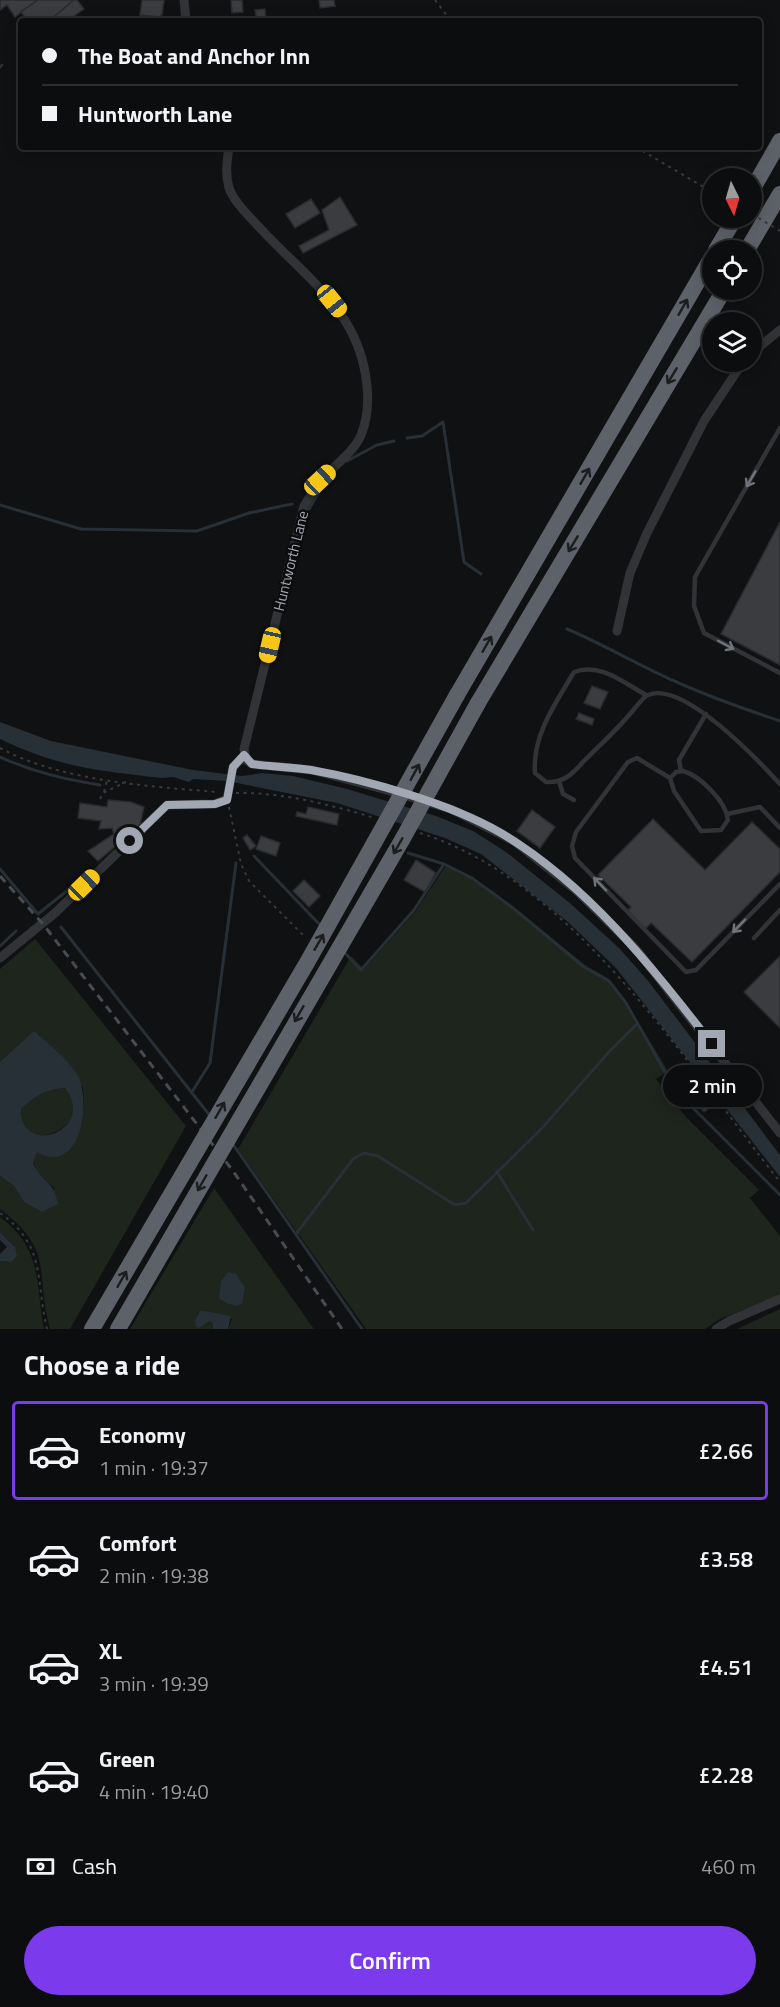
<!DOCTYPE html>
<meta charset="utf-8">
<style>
:root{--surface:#0c0d0e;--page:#151617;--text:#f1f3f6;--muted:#9a9c9e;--line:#2c2d2e;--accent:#7c3aed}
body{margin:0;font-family:"Titillium Web",sans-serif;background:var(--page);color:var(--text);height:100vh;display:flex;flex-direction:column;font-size:22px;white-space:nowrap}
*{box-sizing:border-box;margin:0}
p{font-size:20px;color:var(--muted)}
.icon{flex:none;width:33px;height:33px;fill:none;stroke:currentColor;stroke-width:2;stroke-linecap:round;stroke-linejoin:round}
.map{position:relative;height:1329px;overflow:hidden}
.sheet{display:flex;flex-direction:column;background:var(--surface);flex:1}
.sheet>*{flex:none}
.banner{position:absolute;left:18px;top:18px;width:744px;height:132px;border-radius:6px;box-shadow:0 3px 15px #0003,0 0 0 2px var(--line);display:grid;align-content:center;height:132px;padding:0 24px;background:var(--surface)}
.needle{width:39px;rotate:175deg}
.tools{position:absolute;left:702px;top:168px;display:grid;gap:12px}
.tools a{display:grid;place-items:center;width:60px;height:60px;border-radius:50%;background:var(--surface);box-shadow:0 3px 15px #0003,0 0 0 2px var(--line);font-size:30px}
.end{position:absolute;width:27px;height:27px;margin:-14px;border:8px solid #a1a8b4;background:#111;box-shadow:0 0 0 3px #111}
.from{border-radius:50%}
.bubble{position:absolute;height:42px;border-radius:21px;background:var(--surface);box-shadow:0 3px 15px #0003,0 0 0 2px var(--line);font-size:20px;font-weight:600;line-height:42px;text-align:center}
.car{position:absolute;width:18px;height:36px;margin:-18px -9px;border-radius:8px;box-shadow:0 0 4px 2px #0007;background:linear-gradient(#f5c518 24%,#345 0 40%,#f5c518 0 76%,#345 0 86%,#f5c518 0)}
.banner b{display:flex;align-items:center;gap:21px;height:57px;font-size:22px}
.banner b+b{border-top:2px solid var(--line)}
.banner i{width:15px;height:15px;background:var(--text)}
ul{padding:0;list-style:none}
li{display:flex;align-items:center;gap:18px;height:99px;margin:0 12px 9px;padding:0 12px;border:3px solid transparent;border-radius:6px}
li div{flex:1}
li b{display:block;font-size:22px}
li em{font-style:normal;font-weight:600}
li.current{border-color:var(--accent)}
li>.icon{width:54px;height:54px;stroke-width:1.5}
h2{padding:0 24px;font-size:27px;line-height:72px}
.pay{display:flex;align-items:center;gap:15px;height:66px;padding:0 24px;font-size:22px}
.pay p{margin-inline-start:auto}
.button{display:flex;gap:12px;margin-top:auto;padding:12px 24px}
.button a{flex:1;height:69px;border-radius:36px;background:var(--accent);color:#fff;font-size:24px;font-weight:600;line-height:69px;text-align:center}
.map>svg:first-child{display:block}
.green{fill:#1d251d}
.water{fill:#263036;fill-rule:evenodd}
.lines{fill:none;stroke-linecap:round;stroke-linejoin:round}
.stream{stroke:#263036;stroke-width:3}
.building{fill:#3a3c40;stroke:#2a2b2e;stroke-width:1.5}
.path{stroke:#373a3e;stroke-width:2;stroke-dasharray:3 4.5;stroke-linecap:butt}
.lane{stroke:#313337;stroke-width:4.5}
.street{stroke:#313337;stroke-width:9}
.highway{stroke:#5d6169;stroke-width:16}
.rail{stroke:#484b51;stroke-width:3;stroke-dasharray:8 6;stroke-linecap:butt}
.path-bridge{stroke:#373a3e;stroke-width:2;stroke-dasharray:3 4.5;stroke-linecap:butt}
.highway-bridge{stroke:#5d6169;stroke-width:16}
.oneway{stroke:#1c1d1f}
.oneway2{stroke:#6f737c}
.route{stroke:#a1a8b4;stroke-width:8}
.labels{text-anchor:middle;stroke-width:5;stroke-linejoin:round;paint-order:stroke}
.street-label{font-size:15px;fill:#a1a8b4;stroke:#0c0c0d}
</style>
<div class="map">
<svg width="780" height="1329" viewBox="0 0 780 1329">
<rect width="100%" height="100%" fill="#101112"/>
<!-- green -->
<g class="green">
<polygon points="447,864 493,891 584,964 609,979 622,995 668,1071 656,1079 687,1118 759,1190 750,1198 780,1236 780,1295 720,1319 705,1329 366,1329 238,1149 351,956 364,969 415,912"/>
<path d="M35 939 186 1126 70 1329H50C34 1270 56 1252 0 1209V1176L14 1186 24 1202 55 1189 38 1173 33 1162 37 1152 66 1153C83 1128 85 1117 83 1087L0 1062V969Z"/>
<path d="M65 1088C68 1092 72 1096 74 1100 86 1128 21 1158 21 1109 35 1096 46 1089 65 1088Z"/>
<polygon points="214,1188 314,1329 228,1329 232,1319 200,1310 197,1315 200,1328 209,1321 213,1324 213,1329 130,1329"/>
<path d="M0 1217C43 1249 35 1281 44 1329H0V1261L11 1262 15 1247 0 1232Z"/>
<polygon points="780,1309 780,1329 737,1329 739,1328"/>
</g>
<!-- water -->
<g class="water">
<path d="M0 722 51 741 193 770 242 776 262 773 293 776 347 789 436 816 473 831 506 852 571 904 620 949 649 982 780 1155V1177L616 968 568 922 481 854 445 838 337 803 227 781 193 779 189 782 173 777 162 778C99 771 58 767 0 739Z"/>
<path d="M34 1031C48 1044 67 1058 77 1074 90 1095 85 1160 50 1157 46 1157 40 1153 37 1152L33 1163C42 1183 54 1180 58 1204L42 1212 24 1202 14 1186 0 1176V1062ZM65 1088C98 1131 20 1158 21 1109 35 1096 46 1089 65 1088Z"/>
<polygon points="0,1232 15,1247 17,1256 11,1262 0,1261 0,1254 7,1247 0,1240"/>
<polygon points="228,1272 236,1274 245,1288 242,1303 237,1306 226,1303 219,1298 221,1281"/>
<polygon points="200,1310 231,1316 228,1329 213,1329 213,1324 209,1321 200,1328 196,1327 195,1321"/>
</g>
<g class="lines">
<!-- stream -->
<g class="stream">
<polyline points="0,67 2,65"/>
<polyline points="407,438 422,436 443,422 464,562 481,574"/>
<polyline points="347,461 377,445 394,441"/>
<polyline points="0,505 81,529 197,531 249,513 292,504"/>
<polyline points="309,509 325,482"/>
<path d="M567 629C610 647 649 672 693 689 721 701 751 711 780 721"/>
<path d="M0 757C33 772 64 779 100 785"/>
<polyline points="408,853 444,864 472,878 513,908 584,967 609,981 626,1003 665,1072"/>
<polyline points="254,856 322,927"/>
<polyline points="0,869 38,914 88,874"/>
<polyline points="61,927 211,1117"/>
<polyline points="0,946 16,931"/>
<polyline points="344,952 361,970 414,910 444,864"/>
<polyline points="192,1092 210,1063 236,863"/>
<polyline points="694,1109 780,1195"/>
<polyline points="232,1143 362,1329"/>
<polyline points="497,1172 533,1230"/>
<polyline points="296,1234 353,1159 364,1153 378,1156 455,1205 466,1203 543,1127 607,1054 637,1024"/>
</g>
</g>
<!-- building -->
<g class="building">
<polygon points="0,0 38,0 15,17 7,5 0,10"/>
<polygon points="38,0 74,0 49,21 27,21 21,12"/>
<polygon points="74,0 77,0 84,9 67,21 49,21"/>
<polygon points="142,0 164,0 162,15 159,17 140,15"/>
<polygon points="231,0 242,0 243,12 232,13"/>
<polygon points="319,0 334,0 335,6 320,8"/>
<polygon points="265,9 266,21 257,21 255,10"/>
<polygon points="340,197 357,225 303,253 299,246 329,230 322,210"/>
<polygon points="311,199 320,213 295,228 286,214"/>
<polygon points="780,522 780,665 721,634"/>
<polygon points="592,686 608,692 600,709 584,703"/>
<polygon points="579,713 594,719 592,725 576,719"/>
<polygon points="108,800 131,802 144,807 140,825 98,861 88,851 114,834 112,828 99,829 101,821 78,818 80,803 107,807"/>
<polygon points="308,807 339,814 337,825 296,816 297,812 306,814"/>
<polygon points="532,810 555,827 540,848 517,831"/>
<polygon points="653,819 705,870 752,822 780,849 780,872 692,962 651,923 644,930 626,912 631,907 598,875"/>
<polygon points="247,835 256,846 250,850 243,838"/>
<polygon points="261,836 280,843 276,856 256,849"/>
<polygon points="416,860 436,873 425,892 404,880"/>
<polygon points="304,880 320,896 309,907 293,891"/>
<polygon points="780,956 780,1028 744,992"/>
<polygon points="682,1065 697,1085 688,1092 673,1072"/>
<polygon points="697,1085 713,1105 704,1112 688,1092"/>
</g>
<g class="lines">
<!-- path -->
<g class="path">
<polyline points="435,0 451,21"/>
<polyline points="636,147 712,192"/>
<path d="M0 748C61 781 147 786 216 792"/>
<polyline points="104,792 107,780"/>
<path d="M236 793C282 792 331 805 375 818"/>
<polyline points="100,799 103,793 126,782"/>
<polyline points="229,807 241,864 249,881 305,937"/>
<path d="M420 833C573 881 685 1062 780 1182"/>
<path d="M0 1213C47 1246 35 1280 47 1329"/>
</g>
<!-- lane -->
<g class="lane">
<polyline points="780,428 695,577 694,606 704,633 780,673"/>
<path d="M646 695C624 683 600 662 574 672 556 703 532 735 535 773L546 782C565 783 573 773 584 761 602 743 620 727 635 708 639 704 643 697 648 695 683 680 758 760 780 784"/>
<polyline points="681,771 679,760 706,714"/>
<path d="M683 771C700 776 726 801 728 820L721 830 701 831 674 791 670 778 676 772Z"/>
<polyline points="670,778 637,758 628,762 576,832 572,846 575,858 686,972 696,970 780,884"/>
<polyline points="559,781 563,794 574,800"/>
<polyline points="727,814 760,807 780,828"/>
<polyline points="754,938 780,910"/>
</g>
<!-- street -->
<g class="street">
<polyline points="184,0 186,21"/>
<path d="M229 147C227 161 225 174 229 188 234 202 249 216 260 228 300 272 351 305 364 367 369 390 370 413 361 435 354 452 334 466 322 479 315 486 310 497 304 506L244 749 246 760 252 764 312 770 383 789 451 809 514 841 577 891 636 949 780 1133"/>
<polyline points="752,353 780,330"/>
<polyline points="617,631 630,573 647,533 704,421 743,362"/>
<polyline points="0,958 55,913 167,805 215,804 227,799 233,767 245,755"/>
<polyline points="716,1329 729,1321 780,1299"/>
</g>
<!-- highway -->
<g class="highway">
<polyline points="752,190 780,141"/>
<polyline points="716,250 735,218"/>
<polyline points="747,250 780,194"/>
<polyline points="457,695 712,257"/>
<polyline points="478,703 724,290"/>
</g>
<!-- rail -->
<polyline class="rail" points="0,876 43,924 233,1171 342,1329"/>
<!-- path-bridge -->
<polyline class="path-bridge" points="752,214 780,231"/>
<!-- highway-bridge -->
<g class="highway-bridge">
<polyline points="92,1329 308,961 457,695"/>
<polyline points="118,1329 402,840 478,703"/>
</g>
</g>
<!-- one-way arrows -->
<defs><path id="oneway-shaft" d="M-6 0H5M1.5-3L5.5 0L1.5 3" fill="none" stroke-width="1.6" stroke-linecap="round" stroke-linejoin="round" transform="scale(1.5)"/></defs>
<g class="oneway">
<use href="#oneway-shaft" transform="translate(683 307) rotate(-60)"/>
<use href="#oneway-shaft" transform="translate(672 376) rotate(121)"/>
<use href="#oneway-shaft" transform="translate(585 476) rotate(-60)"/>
<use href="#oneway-shaft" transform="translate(573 544) rotate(121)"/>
<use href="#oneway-shaft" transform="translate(487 644) rotate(-60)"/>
<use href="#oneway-shaft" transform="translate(415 772) rotate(-61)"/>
<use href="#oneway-shaft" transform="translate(398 846) rotate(120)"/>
<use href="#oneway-shaft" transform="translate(319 942) rotate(-60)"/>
<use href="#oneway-shaft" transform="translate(299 1014) rotate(120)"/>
<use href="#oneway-shaft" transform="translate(220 1110) rotate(-60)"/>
<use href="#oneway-shaft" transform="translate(202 1183) rotate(120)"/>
<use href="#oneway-shaft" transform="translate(122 1279) rotate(-60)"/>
</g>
<g class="oneway2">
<use href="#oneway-shaft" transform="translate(751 479) rotate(120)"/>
<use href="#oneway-shaft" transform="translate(726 645) rotate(28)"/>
<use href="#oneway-shaft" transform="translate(600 884) rotate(-134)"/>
<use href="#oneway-shaft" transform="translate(739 926) rotate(134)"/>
</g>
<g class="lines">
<!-- route -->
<path class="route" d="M130 841 167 805 215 804 227 800 233 767 244 755 252 764C272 767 291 767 311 770 368 780 451 804 501 833 587 884 651 966 712 1044"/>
</g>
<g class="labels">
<!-- street labels -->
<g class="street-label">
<text transform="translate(291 561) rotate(-76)" y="5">Huntworth Lane</text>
</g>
</g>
</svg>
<div class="tools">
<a><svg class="needle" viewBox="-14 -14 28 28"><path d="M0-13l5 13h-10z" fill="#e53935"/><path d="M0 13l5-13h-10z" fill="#9a9c9e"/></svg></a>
<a><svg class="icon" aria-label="locate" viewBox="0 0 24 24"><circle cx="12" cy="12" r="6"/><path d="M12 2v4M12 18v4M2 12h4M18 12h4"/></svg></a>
<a><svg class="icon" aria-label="layers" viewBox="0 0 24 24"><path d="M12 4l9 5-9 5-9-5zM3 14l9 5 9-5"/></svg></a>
</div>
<i class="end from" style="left:130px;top:841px"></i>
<i class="end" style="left:712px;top:1044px"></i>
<div class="bubble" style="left:663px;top:1065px;width:99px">2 min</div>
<i class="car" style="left:332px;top:301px;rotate:141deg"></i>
<i class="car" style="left:320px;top:480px;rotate:47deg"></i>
<i class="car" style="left:270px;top:645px;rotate:193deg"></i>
<i class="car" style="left:84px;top:885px;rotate:46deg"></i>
<div class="banner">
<b><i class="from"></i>The Boat and Anchor Inn</b>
<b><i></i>Huntworth Lane</b>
</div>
</div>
<section class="sheet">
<h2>Choose a ride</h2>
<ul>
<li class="current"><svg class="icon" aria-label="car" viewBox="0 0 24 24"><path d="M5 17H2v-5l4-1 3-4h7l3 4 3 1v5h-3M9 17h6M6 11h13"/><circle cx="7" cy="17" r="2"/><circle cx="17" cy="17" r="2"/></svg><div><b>Economy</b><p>1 min · 19:37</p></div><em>£2.66</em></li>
<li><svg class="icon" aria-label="car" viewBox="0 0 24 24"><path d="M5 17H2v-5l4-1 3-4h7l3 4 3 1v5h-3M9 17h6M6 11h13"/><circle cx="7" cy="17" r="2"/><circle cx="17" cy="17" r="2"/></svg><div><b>Comfort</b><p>2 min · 19:38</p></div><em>£3.58</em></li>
<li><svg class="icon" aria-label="car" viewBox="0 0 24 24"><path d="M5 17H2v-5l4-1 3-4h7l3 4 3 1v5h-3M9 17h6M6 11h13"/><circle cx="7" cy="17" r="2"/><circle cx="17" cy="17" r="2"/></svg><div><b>XL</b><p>3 min · 19:39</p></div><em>£4.51</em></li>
<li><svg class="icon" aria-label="car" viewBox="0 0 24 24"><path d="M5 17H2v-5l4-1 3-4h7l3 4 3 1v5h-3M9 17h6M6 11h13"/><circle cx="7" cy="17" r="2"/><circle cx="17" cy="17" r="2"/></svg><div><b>Green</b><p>4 min · 19:40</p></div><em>£2.28</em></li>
</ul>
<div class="pay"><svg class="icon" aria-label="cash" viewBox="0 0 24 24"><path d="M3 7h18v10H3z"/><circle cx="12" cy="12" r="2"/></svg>Cash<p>460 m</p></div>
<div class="button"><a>Confirm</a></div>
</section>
